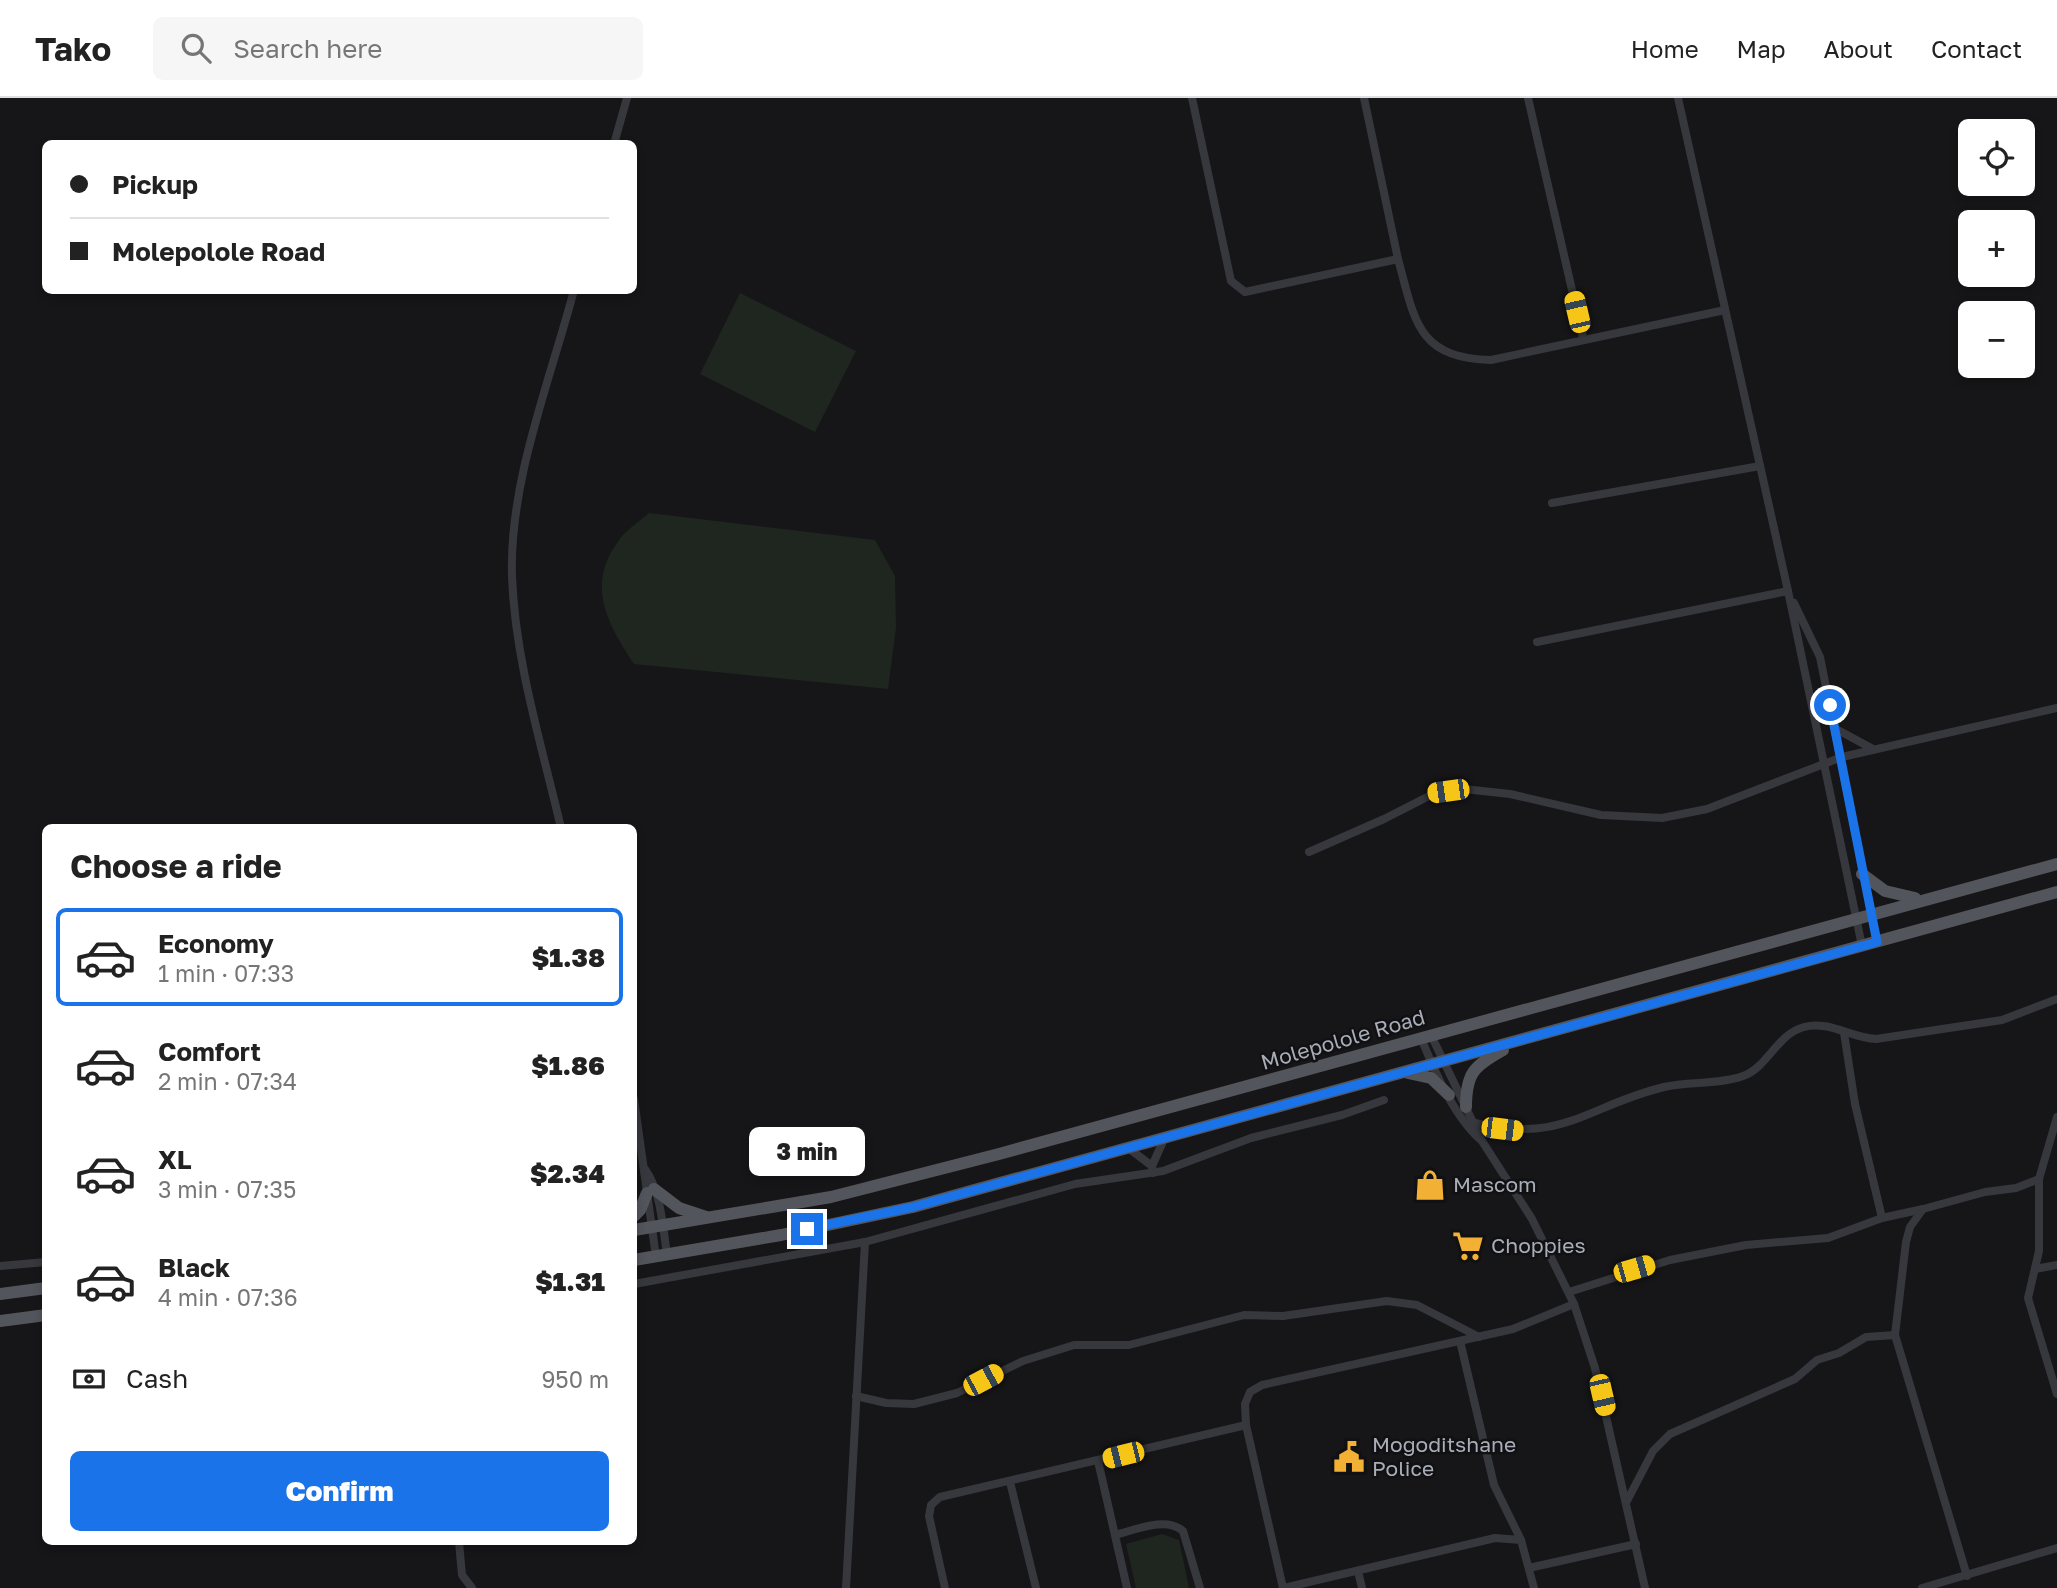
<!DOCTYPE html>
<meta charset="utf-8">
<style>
:root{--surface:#fff;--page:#f6f6f6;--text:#222;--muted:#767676;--line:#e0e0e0;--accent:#1a73e8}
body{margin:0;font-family:"Golos Text",sans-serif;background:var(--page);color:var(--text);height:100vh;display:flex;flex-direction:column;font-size:26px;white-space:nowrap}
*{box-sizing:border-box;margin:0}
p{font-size:23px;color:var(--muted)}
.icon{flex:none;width:38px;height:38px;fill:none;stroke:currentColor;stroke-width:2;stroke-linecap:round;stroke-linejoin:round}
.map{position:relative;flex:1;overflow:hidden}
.details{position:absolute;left:42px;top:726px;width:595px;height:721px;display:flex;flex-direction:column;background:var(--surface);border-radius:10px;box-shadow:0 4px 10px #0003}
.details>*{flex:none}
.banner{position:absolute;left:42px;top:42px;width:595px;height:154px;border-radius:10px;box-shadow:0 4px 10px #0003;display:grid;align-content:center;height:154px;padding:0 28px;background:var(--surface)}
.controls{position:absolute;left:1958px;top:21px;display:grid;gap:14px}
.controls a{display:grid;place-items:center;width:77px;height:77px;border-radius:10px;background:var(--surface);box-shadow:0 4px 10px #0003;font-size:35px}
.end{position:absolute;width:32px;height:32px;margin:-16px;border:9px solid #1a73e8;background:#fff;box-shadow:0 0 0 4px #fff}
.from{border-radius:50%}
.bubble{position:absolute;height:49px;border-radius:10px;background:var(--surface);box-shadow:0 4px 10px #0003;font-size:23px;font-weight:800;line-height:49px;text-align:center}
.car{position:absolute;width:21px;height:42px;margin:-21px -10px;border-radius:9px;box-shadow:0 0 5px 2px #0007;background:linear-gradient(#f5c518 24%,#345 0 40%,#f5c518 0 76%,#345 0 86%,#f5c518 0)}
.banner b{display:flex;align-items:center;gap:24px;height:66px;font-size:26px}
.banner b+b{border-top:2px solid var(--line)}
.banner i{width:18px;height:18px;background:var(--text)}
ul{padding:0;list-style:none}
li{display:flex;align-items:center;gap:21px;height:98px;margin:0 14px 10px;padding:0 14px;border:4px solid transparent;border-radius:10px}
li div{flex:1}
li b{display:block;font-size:26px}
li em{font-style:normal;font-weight:800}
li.active{border-color:var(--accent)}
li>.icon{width:63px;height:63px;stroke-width:1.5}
h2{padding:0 28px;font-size:32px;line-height:84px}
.pay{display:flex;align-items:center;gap:18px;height:77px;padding:0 28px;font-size:26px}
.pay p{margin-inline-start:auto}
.button{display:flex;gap:14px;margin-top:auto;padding:14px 28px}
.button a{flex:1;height:80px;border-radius:10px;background:var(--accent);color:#fff;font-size:28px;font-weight:800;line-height:80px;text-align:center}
header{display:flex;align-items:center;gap:42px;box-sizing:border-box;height:98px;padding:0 35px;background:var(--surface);border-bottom:2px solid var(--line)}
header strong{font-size:33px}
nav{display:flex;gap:38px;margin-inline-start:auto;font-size:24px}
.search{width:490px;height:63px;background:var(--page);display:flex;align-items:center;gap:18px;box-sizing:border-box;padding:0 24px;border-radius:10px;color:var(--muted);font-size:26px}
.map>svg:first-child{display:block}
.green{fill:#1e261f}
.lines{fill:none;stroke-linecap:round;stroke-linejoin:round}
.street{stroke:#37383d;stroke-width:8}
.primary{stroke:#53555c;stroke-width:12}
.route{stroke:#1a73e8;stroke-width:9}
.labels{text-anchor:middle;stroke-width:5;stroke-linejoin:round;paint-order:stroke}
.street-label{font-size:21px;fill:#a8adb8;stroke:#111113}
.poi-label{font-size:21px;fill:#a8adb8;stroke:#111113;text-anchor:start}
</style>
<header>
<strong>Tako</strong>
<div class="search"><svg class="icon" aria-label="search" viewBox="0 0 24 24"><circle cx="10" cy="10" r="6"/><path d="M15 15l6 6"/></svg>Search here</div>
<nav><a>Home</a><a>Map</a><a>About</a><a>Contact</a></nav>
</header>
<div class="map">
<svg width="2057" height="1490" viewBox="0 0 2057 1490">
<rect width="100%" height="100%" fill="#161618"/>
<!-- green -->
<g class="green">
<polygon points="740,195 856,253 815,334 700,276"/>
<path d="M649 415 875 442 895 478 896 530 888 591 634 566C608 526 586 489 617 445 624 433 639 424 649 415Z"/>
<polygon points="1162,1436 1179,1442 1189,1490 1136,1490 1126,1446"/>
</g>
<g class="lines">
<!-- street -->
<g class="street">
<polyline points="1192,0 1231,183 1245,194 1398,161 1364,0"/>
<polyline points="1528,0 1583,240"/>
<polyline points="1678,0 1788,493 1862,848"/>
<polyline points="614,46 627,0"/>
<path d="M1398 161C1415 223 1417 260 1491 262L1725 212"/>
<polyline points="1552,405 1760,368"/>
<polyline points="1794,505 1820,559 1877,844"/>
<polyline points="1537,544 1788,493"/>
<polyline points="1836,631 1873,651"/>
<path d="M561 730C542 648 515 563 512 478 509 384 550 283 574 192"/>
<polyline points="1309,754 1384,721 1433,696 1464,691 1510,696 1601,717 1662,720 1707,711 1842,659 2057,610"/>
<polyline points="1844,935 1855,1006 1882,1120 1923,1111"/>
<polyline points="1431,937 1482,1043 1532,1121 1574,1206 1595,1270 1645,1490"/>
<path d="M1421 940C1435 974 1454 1019 1482 1043"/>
<polyline points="634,1001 656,1159"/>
<polyline points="2057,1019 2039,1081 2039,1153 2028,1200 2057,1296"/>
<path d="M1475 1025C1564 1046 1586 1008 1664 989 1689 983 1718 987 1743 978 1768 969 1777 936 1804 929 1829 922 1851 940 1876 941L2002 922 2057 901"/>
<polyline points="1127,1049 1152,1068"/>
<path d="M645 1071C661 1093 663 1130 667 1157"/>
<polyline points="1153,1075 1152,1068 1165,1039"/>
<polyline points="0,1168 46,1164"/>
<polyline points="2035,1171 2057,1167"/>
<polyline points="634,1186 865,1144 1075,1086 1163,1073 1251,1040 1342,1017 1384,1002"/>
<polyline points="1569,1194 1670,1162 1746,1147 1828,1140 1882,1120"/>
<polyline points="1460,1243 1494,1387 1521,1442"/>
<polyline points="856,1298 886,1305 914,1306 957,1295 1023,1263 1074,1247 1129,1247 1244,1217 1283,1218 1387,1203 1417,1207 1479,1239"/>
<polyline points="1098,1363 1127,1490"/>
<polyline points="1010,1384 1036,1490"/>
<polyline points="1627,1403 1653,1353 1670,1336 1795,1281 1817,1262 1839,1255 1866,1239 1895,1237"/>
<path d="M1115 1437C1135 1432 1166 1418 1183 1433L1200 1490"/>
<polyline points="459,1444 462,1477 472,1490"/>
<polyline points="1529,1470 1636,1446"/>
<polyline points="1358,1473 1362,1490"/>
<polyline points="1967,1478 1895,1237 1906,1144 1910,1129 1923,1111 1985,1094 2016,1090 2039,1081"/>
<polyline points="846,1490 865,1144"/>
<polyline points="945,1490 929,1418 931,1407 940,1399 1246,1327"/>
<polyline points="1283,1490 1246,1327 1245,1306 1250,1294 1262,1287 1513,1231 1574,1206"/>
<polyline points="1284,1490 1495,1440 1521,1442 1534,1490"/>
<polyline points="1922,1490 2057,1450"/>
</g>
<!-- primary -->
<g class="primary">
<polyline points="1862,776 1885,793 1915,800"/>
<polyline points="1408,975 1431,980 1449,997"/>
<path d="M1466 1009C1466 975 1474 968 1503 952"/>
<polyline points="654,1091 679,1110 706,1119"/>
<polyline points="634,1118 640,1112 647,1095"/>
<polyline points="634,1132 831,1099 999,1056 2057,766"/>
<polyline points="634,1162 781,1137 913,1109 2057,794"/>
<polyline points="0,1196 46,1190"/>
<polyline points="0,1223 46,1217"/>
</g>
</g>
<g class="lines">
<!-- route -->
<polyline class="route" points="807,1131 913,1109 1877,844 1830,607"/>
</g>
<!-- icons -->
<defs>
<symbol id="shop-bare" viewBox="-9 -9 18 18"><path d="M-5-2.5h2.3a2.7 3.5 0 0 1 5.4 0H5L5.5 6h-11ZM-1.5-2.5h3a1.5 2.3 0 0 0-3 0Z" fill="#f2b134" stroke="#111113" stroke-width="2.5" paint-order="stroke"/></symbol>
<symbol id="supermarket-bare" viewBox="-9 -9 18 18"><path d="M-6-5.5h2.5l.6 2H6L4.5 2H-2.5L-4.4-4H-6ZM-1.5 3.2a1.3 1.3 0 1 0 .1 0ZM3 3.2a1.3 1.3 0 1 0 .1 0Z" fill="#f2b134" stroke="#111113" stroke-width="2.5" paint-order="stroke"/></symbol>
<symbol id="civic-bare" viewBox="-9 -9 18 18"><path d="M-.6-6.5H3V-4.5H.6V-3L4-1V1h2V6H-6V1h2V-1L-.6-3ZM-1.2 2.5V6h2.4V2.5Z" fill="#f2b134" stroke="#111113" stroke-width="2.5" paint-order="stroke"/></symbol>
</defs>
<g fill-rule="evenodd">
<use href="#shop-bare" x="1408" y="1065" width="44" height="44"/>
<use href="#supermarket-bare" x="1446" y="1126" width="44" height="44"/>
<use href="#civic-bare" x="1327" y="1337" width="44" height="44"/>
</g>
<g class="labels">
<!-- street labels -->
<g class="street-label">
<text transform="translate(1343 942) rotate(-16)" y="7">Molepolole Road</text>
</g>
<!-- poi labels -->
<g class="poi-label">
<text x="1453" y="1094">Mascom</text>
<text x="1491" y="1155">Choppies</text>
<text x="1372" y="1354">Mogoditshane<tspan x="1372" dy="24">Police</tspan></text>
</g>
</g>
</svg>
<div class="controls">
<a><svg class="icon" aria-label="locate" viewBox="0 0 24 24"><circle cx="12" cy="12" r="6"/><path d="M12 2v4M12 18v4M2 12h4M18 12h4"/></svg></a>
<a>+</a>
<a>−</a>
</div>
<i class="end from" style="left:1830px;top:607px"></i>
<i class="end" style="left:807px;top:1131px"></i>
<div class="bubble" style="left:749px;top:1029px;width:116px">3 min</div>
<i class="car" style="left:1577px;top:214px;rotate:347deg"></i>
<i class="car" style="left:1448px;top:693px;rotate:262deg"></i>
<i class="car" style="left:1502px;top:1031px;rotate:97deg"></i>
<i class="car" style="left:1634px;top:1171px;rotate:74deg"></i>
<i class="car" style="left:983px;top:1282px;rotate:62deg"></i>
<i class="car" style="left:1602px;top:1297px;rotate:167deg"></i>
<i class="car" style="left:1123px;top:1357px;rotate:256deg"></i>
<div class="banner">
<b><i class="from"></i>Pickup</b>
<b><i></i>Molepolole Road</b>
</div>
<section class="details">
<h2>Choose a ride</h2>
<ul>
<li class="active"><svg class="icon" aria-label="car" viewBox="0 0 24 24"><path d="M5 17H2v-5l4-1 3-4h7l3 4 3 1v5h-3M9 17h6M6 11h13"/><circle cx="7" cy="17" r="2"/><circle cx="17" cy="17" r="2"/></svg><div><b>Economy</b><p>1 min · 07:33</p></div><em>$1.38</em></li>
<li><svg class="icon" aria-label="car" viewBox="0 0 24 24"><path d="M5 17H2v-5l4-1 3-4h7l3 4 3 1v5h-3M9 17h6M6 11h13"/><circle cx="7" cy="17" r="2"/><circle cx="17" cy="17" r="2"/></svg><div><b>Comfort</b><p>2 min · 07:34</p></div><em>$1.86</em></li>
<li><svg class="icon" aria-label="car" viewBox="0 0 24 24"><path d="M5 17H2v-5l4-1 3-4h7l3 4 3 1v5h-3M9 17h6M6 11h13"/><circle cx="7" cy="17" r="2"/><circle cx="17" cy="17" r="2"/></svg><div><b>XL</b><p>3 min · 07:35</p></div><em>$2.34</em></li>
<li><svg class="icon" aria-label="car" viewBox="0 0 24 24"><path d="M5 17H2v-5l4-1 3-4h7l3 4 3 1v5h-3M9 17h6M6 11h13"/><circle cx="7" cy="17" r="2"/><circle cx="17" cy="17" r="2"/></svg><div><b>Black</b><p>4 min · 07:36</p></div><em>$1.31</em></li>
</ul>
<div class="pay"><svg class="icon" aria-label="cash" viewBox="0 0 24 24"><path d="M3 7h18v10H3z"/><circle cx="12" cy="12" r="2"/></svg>Cash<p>950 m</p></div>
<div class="button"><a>Confirm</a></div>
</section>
</div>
